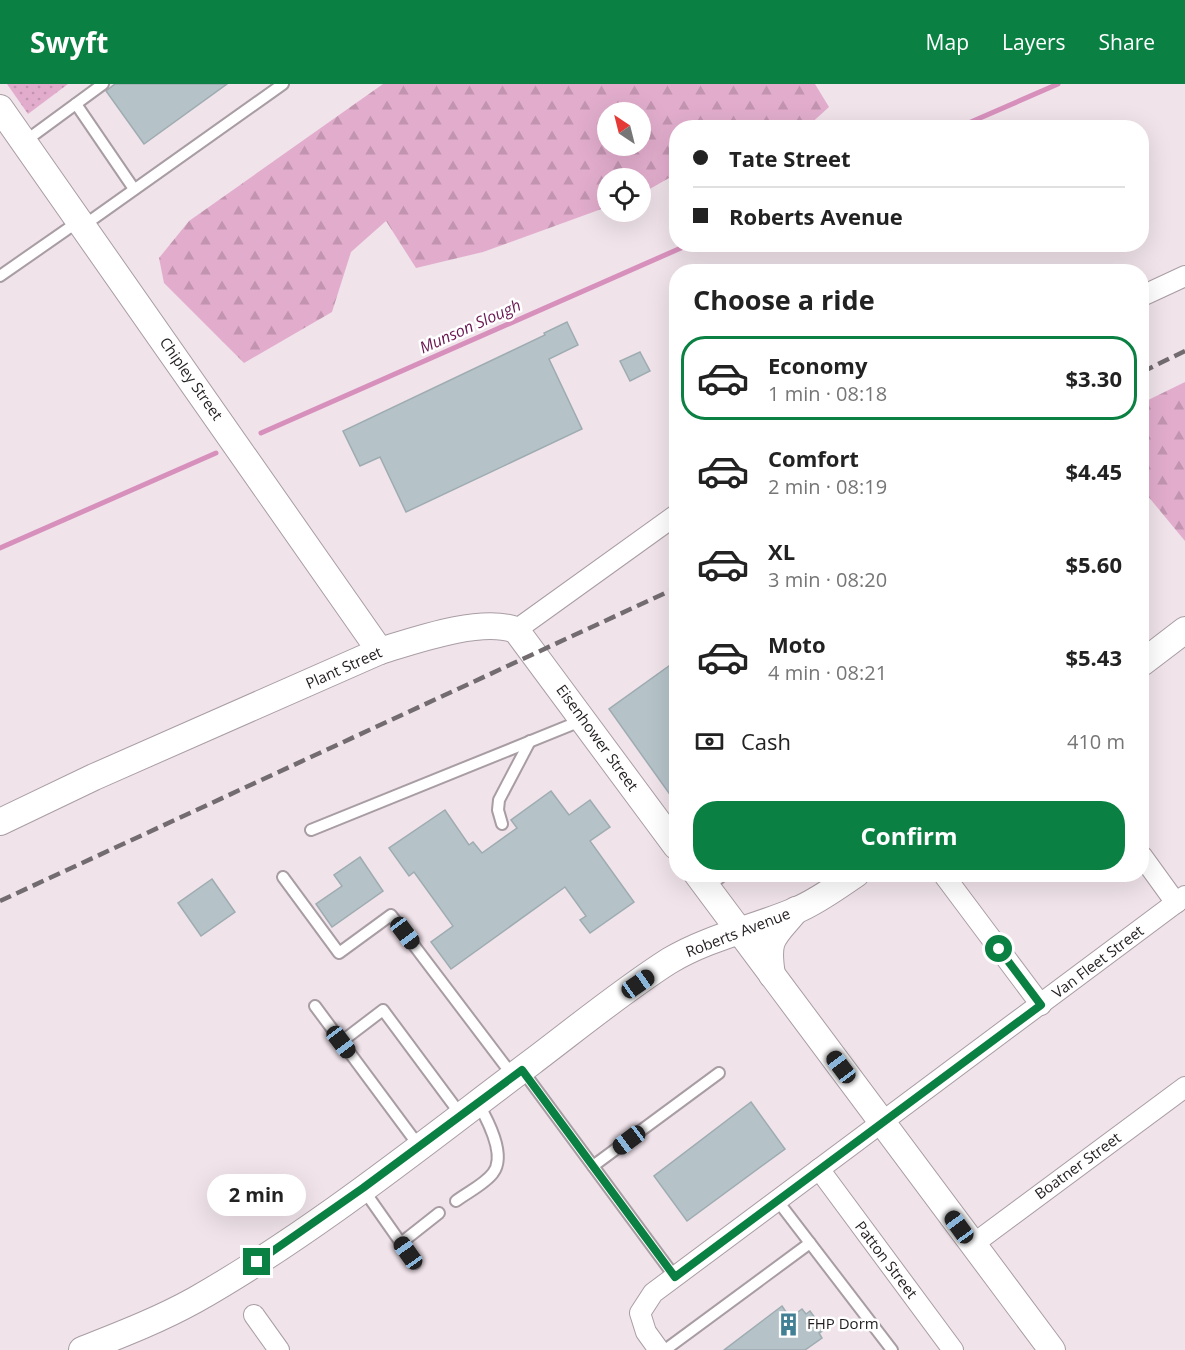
<!DOCTYPE html>
<meta charset="utf-8">
<style>
:root{--surface:#fff;--page:#f2f2f2;--text:#222;--muted:#767676;--line:#e0e0e0;--accent:#0b8043}
body{margin:0;font-family:"Open Sans",sans-serif;background:var(--page);color:var(--text);height:100vh;display:flex;flex-direction:column;font-size:22px;white-space:nowrap}
*{box-sizing:border-box;margin:0}
p{font-size:20px;color:var(--muted)}
.icon{flex:none;width:33px;height:33px;fill:none;stroke:currentColor;stroke-width:2;stroke-linecap:round;stroke-linejoin:round}
.map{position:relative;flex:1;overflow:hidden}
.drawer{position:absolute;left:669px;top:180px;width:480px;height:618px;display:flex;flex-direction:column;background:var(--surface);border-radius:24px;box-shadow:0 6px 24px #0002}
.drawer>*{flex:none}
.banner{position:absolute;left:669px;top:36px;width:480px;height:132px;border-radius:24px;box-shadow:0 6px 24px #0002;display:grid;align-content:center;height:132px;padding:0 24px;background:var(--surface)}
.needle{width:39px;rotate:325deg}
.buttons{position:absolute;left:597px;top:18px;display:grid;gap:12px}
.buttons a{display:grid;place-items:center;width:54px;height:54px;border-radius:50%;background:var(--surface);box-shadow:0 6px 24px #0002;font-size:30px}
.end{position:absolute;width:27px;height:27px;margin:-14px;border:8px solid #0b8043;background:#fff;box-shadow:0 0 0 3px #fff}
.from{border-radius:50%}
.bubble{position:absolute;height:42px;border-radius:21px;background:var(--surface);box-shadow:0 6px 24px #0002;font-size:20px;font-weight:700;line-height:42px;text-align:center}
.car{position:absolute;width:18px;height:36px;margin:-18px -9px;border-radius:8px;box-shadow:0 0 4px 2px #0007;background:linear-gradient(#222 24%,#8ab4d8 0 40%,#222 0 76%,#8ab4d8 0 86%,#222 0)}
.banner b{display:flex;align-items:center;gap:21px;height:57px;font-size:22px}
.banner b+b{border-top:2px solid var(--line)}
.banner i{width:15px;height:15px;background:var(--text)}
ul{padding:0;list-style:none}
li{display:flex;align-items:center;gap:18px;height:84px;margin:0 12px 9px;padding:0 12px;border:3px solid transparent;border-radius:24px}
li div{flex:1}
li b{display:block;font-size:22px}
li em{font-style:normal;font-weight:700}
li.selected{border-color:var(--accent)}
li>.icon{width:54px;height:54px;stroke-width:1.5}
h2{padding:0 24px;font-size:27px;line-height:72px}
.pay{display:flex;align-items:center;gap:15px;height:66px;padding:0 24px;font-size:22px}
.pay p{margin-inline-start:auto}
.button{display:flex;gap:12px;margin-top:auto;padding:12px 24px}
.button a{flex:1;height:69px;border-radius:24px;background:var(--accent);color:#fff;font-size:24px;font-weight:700;line-height:69px;text-align:center}
header{display:flex;align-items:center;gap:36px;box-sizing:border-box;height:84px;padding:0 30px;background:var(--accent);color:#fff}
header strong{font-size:28px}
nav{display:flex;gap:33px;margin-inline-start:auto;font-size:21px}
.map>svg:first-child{display:block}
.grass{fill:url(#grass-dots)}
.forest{fill:url(#forest-firs);fill-rule:evenodd}
.lines{fill:none;stroke-linecap:round;stroke-linejoin:round}
.stream{stroke:#d790bc;stroke-width:5}
.building{fill:#b5c3c9;stroke:#9eacb1;stroke-width:1.5}
.service-casing{stroke:#a99da4;stroke-width:14}
.minor-casing{stroke:#a99da4;stroke-width:22}
.tertiary-casing{stroke:#a99da4;stroke-width:28}
.service{stroke:#fff;stroke-width:10}
.minor{stroke:#fff;stroke-width:20}
.tertiary{stroke:#fff;stroke-width:26}
.rail{stroke:#726b6f;stroke-width:4.5;stroke-dasharray:12 6;stroke-linecap:butt}
.route{stroke:#0b8043;stroke-width:8}
.labels{text-anchor:middle;stroke-width:5;stroke-linejoin:round;paint-order:stroke}
.street-label{font-size:15px;fill:#221e20;stroke:#fff}
.poi-label{font-size:15px;fill:#221e20;stroke:#fff;text-anchor:start}
.water-label{font-size:16px;font-style:italic;fill:#6a1752;stroke:#fff}
</style>
<header>
<strong>Swyft</strong>
<nav><a>Map</a><a>Layers</a><a>Share</a></nav>
</header>
<div class="map">
<svg width="1185" height="1266" viewBox="0 0 1185 1266">
<defs>
<pattern id="grass-dots" width="8" height="8" patternUnits="userSpaceOnUse" patternTransform="scale(1.5)"><rect width="8" height="8" fill="#e2adcd"/><path d="M2 2h.1M6 6h.1" fill="none" stroke="#c294b0" stroke-width="1.8" stroke-linecap="round"/></pattern>
<pattern id="forest-firs" width="22" height="20" patternUnits="userSpaceOnUse" patternTransform="scale(1.5)"><rect width="22" height="20" fill="#e2adcd"/><path d="M5 1l3.5 6h-7zM16 11l3.5 6h-7z" fill="#c294b0"/></pattern>
</defs>
<rect width="100%" height="100%" fill="#f0e3ea"/>
<!-- grass -->
<polygon class="grass" points="7,0 68,0 28,30"/>
<!-- forest -->
<g class="forest">
<path d="M383 0H815L829 23 807 43 676 44V90L641 110 640 94H608L607 123 483 168 416 184 386 137 351 168 332 228 244 279 164 199 159 174 189 137ZM608 28H640V62H608Z"/>
<polygon points="1185,298 1185,457 1142,405 1142,319"/>
</g>
<g class="lines">
<!-- stream -->
<g class="stream">
<polyline points="957,44 1058,0"/>
<polyline points="261,349 690,160"/>
<polyline points="0,464 216,369"/>
</g>
</g>
<!-- building -->
<g class="building">
<polygon points="115,0 227,0 144,60 106,7"/>
<polygon points="567,238 578,261 549,275 582,345 406,428 380,373 360,382 343,347 545,251 544,249"/>
<polygon points="640,268 650,287 630,297 620,277"/>
<polygon points="676,577 676,719 609,625"/>
<polygon points="551,707 569,731 590,716 610,743 590,757 634,818 590,849 580,836 586,832 565,803 451,885 431,858 453,842 414,788 409,792 389,764 445,726 469,761 473,758 482,769 517,744 511,736"/>
<polygon points="360,773 383,807 332,843 316,820 342,802 334,791"/>
<polygon points="212,795 235,828 201,852 178,819"/>
<polygon points="751,1018 785,1065 687,1137 654,1092"/>
<polygon points="782,1222 790,1234 802,1225 806,1230 810,1227 824,1246 819,1249 822,1254 805,1266 724,1266"/>
</g>
<g class="lines">
<defs>
<g id="service">
<polyline points="76,20 134,105"/>
<polyline points="24,58 103,0"/>
<polyline points="83,142 283,0"/>
<polyline points="0,192 79,137"/>
<polyline points="502,740 498,726 499,716 530,657"/>
<polyline points="311,746 583,636"/>
<polyline points="283,793 339,869 391,831 513,992"/>
<polyline points="708,803 724,790"/>
<polyline points="315,922 419,1062"/>
<polyline points="341,958 383,926 461,1031"/>
<polyline points="522,986 675,1193"/>
<polyline points="593,1082 719,989"/>
<polyline points="363,1105 415,1179"/>
<polyline points="777,1116 892,1266"/>
<path d="M456 1117C468 1108 485 1100 493 1089 507 1071 487 1035 478 1019"/>
<polyline points="401,1159 439,1129"/>
<polyline points="665,1266 810,1159"/>
</g>
<g id="minor">
<polyline points="1142,212 1185,192"/>
<polyline points="516,546 676,431"/>
<polyline points="1142,772 1176,819"/>
<polyline points="943,790 1041,921"/>
<polyline points="819,1085 953,1266"/>
<polyline points="972,1161 1185,1003"/>
<polyline points="254,1231 279,1266"/>
<polyline points="659,1266 646,1248 640,1229 653,1209 1185,812"/>
</g>
<g id="tertiary">
<polyline points="0,24 380,567"/>
<polyline points="1142,579 1185,546"/>
<path d="M0 738 94 693 380 567C416 556 481 533 516 546L676 762"/>
<polyline points="697,790 1052,1266"/>
<path d="M772 891C766 853 773 854 796 826"/>
<path d="M82 1266C120 1251 159 1236 195 1216 313 1149 424 1059 532 978 577 944 622 907 669 877 709 853 755 844 797 826 818 817 837 803 856 790"/>
</g>
</defs>
<!-- service casing -->
<use href="#service" class="service-casing"/>
<!-- minor casing -->
<use href="#minor" class="minor-casing"/>
<!-- tertiary casing -->
<use href="#tertiary" class="tertiary-casing"/>
<!-- service -->
<use href="#service" class="service"/>
<!-- minor -->
<use href="#minor" class="minor"/>
<!-- tertiary -->
<use href="#tertiary" class="tertiary"/>
<!-- rail -->
<g class="rail">
<polyline points="1142,288 1185,267"/>
<polyline points="0,817 676,504"/>
</g>
</g>
<g class="lines">
<!-- route -->
<polyline class="route" points="257,1178 363,1104 522,986 675,1193 1041,921 999,865"/>
</g>
<!-- icons -->
<defs>
<symbol id="building-bare" viewBox="-9 -9 18 18"><path d="M-4-6H4V6H1V3H-1V6H-4ZM-2.5-4.3h1.7v1.8h-1.7ZM.8-4.3h1.7v1.8H.8ZM-2.5-1h1.7V.8h-1.7ZM.8-1h1.7V.8H.8Z" fill="#407f94" stroke="#fff" stroke-width="2.5" paint-order="stroke"/></symbol>
</defs>
<g fill-rule="evenodd">
<use href="#building-bare" x="772" y="1224" width="33" height="33"/>
</g>
<g class="labels">
<!-- street labels -->
<g class="street-label">
<text transform="translate(191 295) rotate(55)" y="5">Chipley Street</text>
<text transform="translate(344 584) rotate(-24)" y="5">Plant Street</text>
<text transform="translate(597 654) rotate(54)" y="5">Eisenhower Street</text>
<text transform="translate(738 849) rotate(-21)" y="5">Roberts Avenue</text>
<text transform="translate(1098 878) rotate(-37)" y="5">Van Fleet Street</text>
<text transform="translate(1078 1082) rotate(-36)" y="5">Boatner Street</text>
<text transform="translate(886 1176) rotate(53)" y="5">Patton Street</text>
</g>
<!-- poi labels -->
<g class="poi-label">
<text x="807" y="1245">FHP Dorm</text>
</g>
<!-- water labels -->
<g class="water-label">
<text transform="translate(470 242) rotate(-24)" y="6">Munson Slough</text>
</g>
</g>
</svg>
<div class="buttons">
<a><svg class="needle" viewBox="-14 -14 28 28"><path d="M0-13l5 13h-10z" fill="#e53935"/><path d="M0 13l5-13h-10z" fill="#767676"/></svg></a>
<a><svg class="icon" aria-label="locate" viewBox="0 0 24 24"><circle cx="12" cy="12" r="6"/><path d="M12 2v4M12 18v4M2 12h4M18 12h4"/></svg></a>
</div>
<i class="end from" style="left:999px;top:865px"></i>
<i class="end" style="left:257px;top:1178px"></i>
<div class="bubble" style="left:207px;top:1090px;width:99px">2 min</div>
<i class="car" style="left:405px;top:849px;rotate:143deg"></i>
<i class="car" style="left:638px;top:900px;rotate:55deg"></i>
<i class="car" style="left:341px;top:958px;rotate:143deg"></i>
<i class="car" style="left:841px;top:983px;rotate:323deg"></i>
<i class="car" style="left:629px;top:1056px;rotate:233deg"></i>
<i class="car" style="left:959px;top:1143px;rotate:324deg"></i>
<i class="car" style="left:408px;top:1169px;rotate:325deg"></i>
<div class="banner">
<b><i class="from"></i>Tate Street</b>
<b><i></i>Roberts Avenue</b>
</div>
<section class="drawer">
<h2>Choose a ride</h2>
<ul>
<li class="selected"><svg class="icon" aria-label="car" viewBox="0 0 24 24"><path d="M5 17H2v-5l4-1 3-4h7l3 4 3 1v5h-3M9 17h6M6 11h13"/><circle cx="7" cy="17" r="2"/><circle cx="17" cy="17" r="2"/></svg><div><b>Economy</b><p>1 min · 08:18</p></div><em>$3.30</em></li>
<li><svg class="icon" aria-label="car" viewBox="0 0 24 24"><path d="M5 17H2v-5l4-1 3-4h7l3 4 3 1v5h-3M9 17h6M6 11h13"/><circle cx="7" cy="17" r="2"/><circle cx="17" cy="17" r="2"/></svg><div><b>Comfort</b><p>2 min · 08:19</p></div><em>$4.45</em></li>
<li><svg class="icon" aria-label="car" viewBox="0 0 24 24"><path d="M5 17H2v-5l4-1 3-4h7l3 4 3 1v5h-3M9 17h6M6 11h13"/><circle cx="7" cy="17" r="2"/><circle cx="17" cy="17" r="2"/></svg><div><b>XL</b><p>3 min · 08:20</p></div><em>$5.60</em></li>
<li><svg class="icon" aria-label="car" viewBox="0 0 24 24"><path d="M5 17H2v-5l4-1 3-4h7l3 4 3 1v5h-3M9 17h6M6 11h13"/><circle cx="7" cy="17" r="2"/><circle cx="17" cy="17" r="2"/></svg><div><b>Moto</b><p>4 min · 08:21</p></div><em>$5.43</em></li>
</ul>
<div class="pay"><svg class="icon" aria-label="cash" viewBox="0 0 24 24"><path d="M3 7h18v10H3z"/><circle cx="12" cy="12" r="2"/></svg>Cash<p>410 m</p></div>
<div class="button"><a>Confirm</a></div>
</section>
</div>
